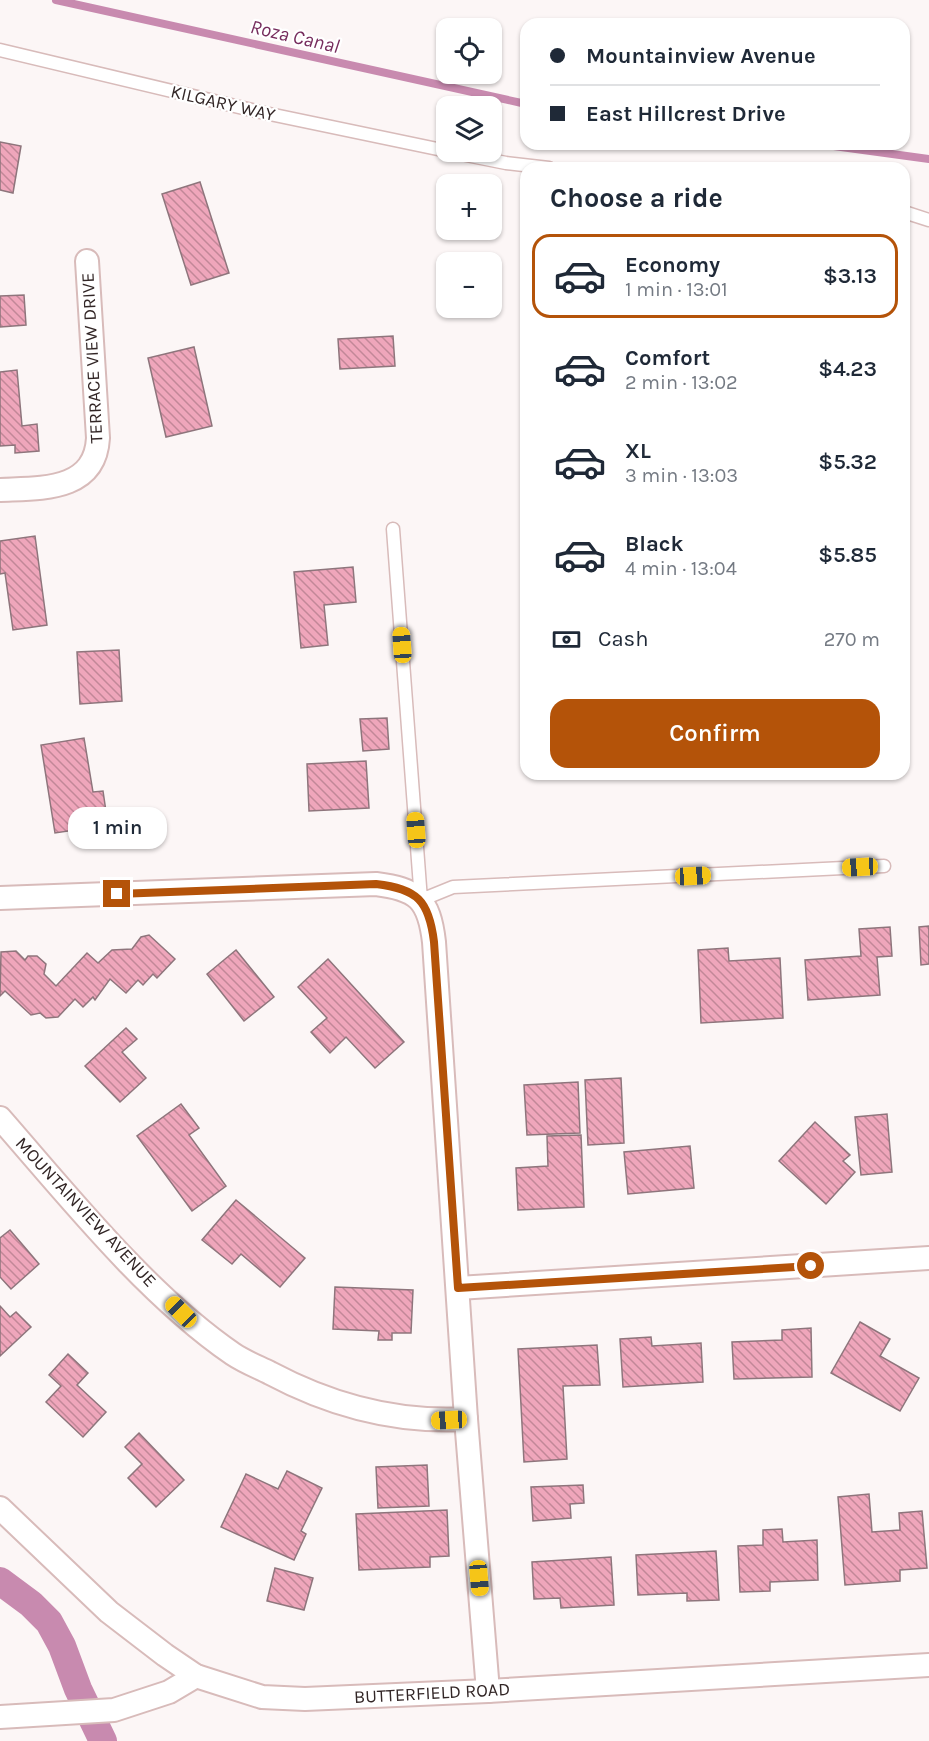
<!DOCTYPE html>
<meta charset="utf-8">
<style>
:root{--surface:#fff;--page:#f2f2f3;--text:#1f2937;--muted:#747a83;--line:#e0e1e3;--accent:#b45309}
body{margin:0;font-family:Karla,sans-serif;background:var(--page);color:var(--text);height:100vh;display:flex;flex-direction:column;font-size:22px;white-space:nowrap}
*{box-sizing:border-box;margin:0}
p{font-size:20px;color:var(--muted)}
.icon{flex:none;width:33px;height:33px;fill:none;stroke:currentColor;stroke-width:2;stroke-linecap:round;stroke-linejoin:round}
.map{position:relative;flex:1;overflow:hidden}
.drawer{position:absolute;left:520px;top:162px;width:390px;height:618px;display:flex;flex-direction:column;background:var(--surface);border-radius:18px;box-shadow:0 2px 4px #0004}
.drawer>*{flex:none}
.hud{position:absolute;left:520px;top:18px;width:390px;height:132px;border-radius:18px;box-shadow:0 2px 4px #0004;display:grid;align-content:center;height:132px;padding:0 30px;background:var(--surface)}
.fabs{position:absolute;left:436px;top:18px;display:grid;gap:12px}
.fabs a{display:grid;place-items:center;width:66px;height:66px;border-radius:12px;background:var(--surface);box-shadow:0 2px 4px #0004;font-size:30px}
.end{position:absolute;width:27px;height:27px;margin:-14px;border:8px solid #b45309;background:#fff;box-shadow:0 0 0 3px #fff}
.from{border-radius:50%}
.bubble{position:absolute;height:42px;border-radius:18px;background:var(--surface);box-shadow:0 2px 4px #0004;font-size:20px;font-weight:600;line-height:42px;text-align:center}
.car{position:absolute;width:18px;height:36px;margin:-18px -9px;border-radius:8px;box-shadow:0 0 4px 2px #0007;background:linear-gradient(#f5c518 24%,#345 0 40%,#f5c518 0 76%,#345 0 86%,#f5c518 0)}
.hud b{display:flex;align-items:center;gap:21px;height:57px;font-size:22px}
.hud b+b{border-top:2px solid var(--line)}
.hud i{width:15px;height:15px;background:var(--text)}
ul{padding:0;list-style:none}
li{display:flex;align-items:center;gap:18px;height:84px;margin:0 12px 9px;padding:0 18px;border:3px solid transparent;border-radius:18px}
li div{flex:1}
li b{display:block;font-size:22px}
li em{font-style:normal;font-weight:600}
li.active{border-color:var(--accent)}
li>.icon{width:54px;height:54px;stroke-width:1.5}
h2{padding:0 30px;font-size:27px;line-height:72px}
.pay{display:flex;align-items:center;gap:15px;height:66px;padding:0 30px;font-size:22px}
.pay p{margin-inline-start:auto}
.action{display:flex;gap:12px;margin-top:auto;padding:12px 30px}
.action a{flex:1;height:69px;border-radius:18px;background:var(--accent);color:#fff;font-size:24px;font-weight:600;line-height:69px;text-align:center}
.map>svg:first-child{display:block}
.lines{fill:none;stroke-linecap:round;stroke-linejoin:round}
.stream{stroke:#c88aaf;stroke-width:8}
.canal{stroke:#c88aaf;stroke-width:28}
.building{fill:url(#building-back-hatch);stroke:#8e757c;stroke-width:1.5}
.service-casing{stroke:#d8bbba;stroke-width:15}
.minor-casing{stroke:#d8bbba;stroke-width:26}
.service{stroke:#fff;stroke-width:12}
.minor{stroke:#fff;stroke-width:22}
.route{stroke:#b45309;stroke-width:8}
.labels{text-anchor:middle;stroke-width:4.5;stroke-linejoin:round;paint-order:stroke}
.street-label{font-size:18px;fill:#322626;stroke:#fff}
.water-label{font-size:20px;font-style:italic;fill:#762c5d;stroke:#fff}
</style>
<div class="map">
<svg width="929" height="1741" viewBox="0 0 929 1741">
<defs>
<pattern id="building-back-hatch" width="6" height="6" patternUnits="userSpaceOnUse" patternTransform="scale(1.5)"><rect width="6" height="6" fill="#efa6bb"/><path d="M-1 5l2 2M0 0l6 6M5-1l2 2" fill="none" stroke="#c28798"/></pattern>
</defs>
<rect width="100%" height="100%" fill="#fcf6f6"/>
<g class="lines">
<!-- stream -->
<g class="stream">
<polyline points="56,0 526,104"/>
<polyline points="819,144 929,159"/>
</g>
<!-- canal -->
<polyline class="canal" points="0,1581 31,1604 49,1622 62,1646 78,1689 103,1741"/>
</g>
<!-- building -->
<g class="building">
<polygon points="0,142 21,146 13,193 0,190"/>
<polygon points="200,182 229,273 191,285 162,194"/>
<polygon points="24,295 26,325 0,327 0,296"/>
<polygon points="393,336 395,366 340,369 338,339"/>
<polygon points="194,347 212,426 166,437 148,358"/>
<polygon points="17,370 22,426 37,424 39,451 15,453 15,445 0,446 0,372"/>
<polygon points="35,536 47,625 13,630 5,573 0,574 0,541"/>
<polygon points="353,567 356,602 324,605 328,645 301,648 294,572"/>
<polygon points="119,650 122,701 80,704 77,652"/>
<polygon points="387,718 389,749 363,751 360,719"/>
<polygon points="84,738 93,792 103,791 108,825 55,833 41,745"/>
<polygon points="366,761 369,808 309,811 307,764"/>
<polygon points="929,926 929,964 921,965 919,927"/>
<polygon points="890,927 892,956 877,957 880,995 808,1000 805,960 861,956 859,929"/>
<polygon points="149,935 175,959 157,978 153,974 143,985 138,980 126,993 110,979 95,1000 93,997 83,1007 75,999 58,1017 46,1018 40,1013 31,1015 5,991 0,996 1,952 16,951 25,960 28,956 37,956 46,964 44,974 56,986 87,953 98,963 112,950 132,949 141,937"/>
<polygon points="728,948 729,961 780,958 783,1018 701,1023 698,950"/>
<polygon points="236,950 274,997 244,1021 207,974"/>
<polygon points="328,959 404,1042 375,1068 346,1037 330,1053 311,1032 327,1018 298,987"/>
<polygon points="126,1028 137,1039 122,1052 146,1078 120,1102 85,1066"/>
<polygon points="621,1078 624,1143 588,1145 585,1080"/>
<polygon points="578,1082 580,1133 527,1135 524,1085"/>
<polygon points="181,1104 199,1128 189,1135 226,1186 192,1211 137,1136"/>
<polygon points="887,1114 892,1172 861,1175 855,1117"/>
<polygon points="815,1122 850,1155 843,1161 855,1172 826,1204 779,1161"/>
<polygon points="581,1135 584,1207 518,1210 516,1168 548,1166 547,1136"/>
<polygon points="690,1146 694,1188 628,1194 624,1152"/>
<polygon points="236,1200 305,1258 280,1287 241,1254 232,1264 202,1240"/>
<polygon points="10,1230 39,1264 11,1289 0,1277 0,1238"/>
<polygon points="335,1287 413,1290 411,1333 392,1333 392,1340 378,1340 379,1331 333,1329"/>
<polygon points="0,1306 10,1317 16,1312 31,1327 0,1356"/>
<polygon points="860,1322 890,1339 880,1356 919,1378 900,1411 831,1373"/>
<polygon points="811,1328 812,1377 734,1379 732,1342 782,1340 782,1330"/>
<polygon points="651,1337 652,1346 701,1343 703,1382 623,1387 620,1339"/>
<polygon points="597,1345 600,1385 563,1386 567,1459 524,1462 518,1349"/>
<polygon points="68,1354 88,1373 77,1385 106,1412 83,1437 46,1402 61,1386 49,1375"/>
<polygon points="139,1433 184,1480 156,1507 128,1478 142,1464 125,1447"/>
<polygon points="427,1465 429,1506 378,1508 376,1467"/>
<polygon points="287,1471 322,1488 301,1531 306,1534 294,1560 221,1527 246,1474 278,1489"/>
<polygon points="583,1485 584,1503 570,1504 571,1518 533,1521 531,1487"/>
<polygon points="869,1494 872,1532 900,1530 899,1513 922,1511 927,1568 900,1570 900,1581 845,1585 838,1497"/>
<polygon points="447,1510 449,1556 430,1557 430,1567 359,1570 356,1514"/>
<polygon points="782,1529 783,1542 817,1540 818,1580 770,1582 770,1591 740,1592 738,1546 763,1545 763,1530"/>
<polygon points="716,1551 719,1600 687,1601 687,1593 638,1595 636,1555"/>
<polygon points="611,1557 614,1605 561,1608 560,1598 534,1599 532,1562"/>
<polygon points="275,1568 313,1578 304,1610 267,1601"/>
</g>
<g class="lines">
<defs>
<g id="service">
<polyline points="0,50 260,112 447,151"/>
<polyline points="451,152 506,163 549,168"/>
<polyline points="904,212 929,220"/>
<polyline points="393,529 421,900 453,887 884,866"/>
</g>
<g id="minor">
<path d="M0 490C40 488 95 492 98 438L87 261"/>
<path d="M0 898 376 884C417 889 429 899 434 942L466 1419 488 1691"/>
<path d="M0 1118C69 1197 147 1295 233 1354 245 1362 258 1367 270 1373 332 1406 396 1423 466 1419"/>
<polyline points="458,1288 929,1258"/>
<polyline points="0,1508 109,1612 165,1655 196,1676 262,1697 305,1699 488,1691 929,1665"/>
<polyline points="0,1717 114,1710 169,1692 196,1676"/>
</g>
</defs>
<!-- service casing -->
<use href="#service" class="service-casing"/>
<!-- minor casing -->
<use href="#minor" class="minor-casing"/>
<!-- service -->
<use href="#service" class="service"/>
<!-- minor -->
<use href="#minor" class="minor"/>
</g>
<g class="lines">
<!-- route -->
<path class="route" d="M117 894 376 884C417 889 429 900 434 942L458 1288 811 1266"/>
</g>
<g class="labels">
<!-- street labels -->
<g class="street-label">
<text transform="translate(223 103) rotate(13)" y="6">KILGARY WAY</text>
<text transform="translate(92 358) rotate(-93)" y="6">TERRACE VIEW DRIVE</text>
<text transform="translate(86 1212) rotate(47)" y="6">MOUNTAINVIEW AVENUE</text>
<text transform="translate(432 1693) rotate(-3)" y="6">BUTTERFIELD ROAD</text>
</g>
<!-- water labels -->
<g class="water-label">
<text transform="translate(295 36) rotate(13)" y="7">Roza Canal</text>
</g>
</g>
</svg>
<div class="fabs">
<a><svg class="icon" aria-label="locate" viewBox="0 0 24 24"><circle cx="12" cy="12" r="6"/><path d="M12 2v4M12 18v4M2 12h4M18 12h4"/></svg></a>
<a><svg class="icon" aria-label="layers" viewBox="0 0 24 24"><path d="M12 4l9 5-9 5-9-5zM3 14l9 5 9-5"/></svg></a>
<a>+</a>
<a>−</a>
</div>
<i class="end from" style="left:811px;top:1266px"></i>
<i class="end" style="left:117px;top:894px"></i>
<div class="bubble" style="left:68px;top:807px;width:99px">1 min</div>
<i class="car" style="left:402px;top:645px;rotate:356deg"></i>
<i class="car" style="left:416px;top:830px;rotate:356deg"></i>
<i class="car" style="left:860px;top:867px;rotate:267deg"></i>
<i class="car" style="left:693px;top:876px;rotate:87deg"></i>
<i class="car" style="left:181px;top:1312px;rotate:315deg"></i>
<i class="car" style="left:449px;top:1420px;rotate:267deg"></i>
<i class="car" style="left:479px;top:1578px;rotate:175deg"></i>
<div class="hud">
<b><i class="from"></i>Mountainview Avenue</b>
<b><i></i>East Hillcrest Drive</b>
</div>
<section class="drawer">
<h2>Choose a ride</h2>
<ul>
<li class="active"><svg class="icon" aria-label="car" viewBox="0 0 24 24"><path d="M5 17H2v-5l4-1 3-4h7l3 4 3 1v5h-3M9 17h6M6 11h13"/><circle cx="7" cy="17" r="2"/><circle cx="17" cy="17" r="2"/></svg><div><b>Economy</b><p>1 min · 13:01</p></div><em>$3.13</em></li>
<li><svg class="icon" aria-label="car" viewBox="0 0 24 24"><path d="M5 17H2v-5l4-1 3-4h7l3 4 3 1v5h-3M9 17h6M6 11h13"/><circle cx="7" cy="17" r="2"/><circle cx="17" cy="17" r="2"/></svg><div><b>Comfort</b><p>2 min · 13:02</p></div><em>$4.23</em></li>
<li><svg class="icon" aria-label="car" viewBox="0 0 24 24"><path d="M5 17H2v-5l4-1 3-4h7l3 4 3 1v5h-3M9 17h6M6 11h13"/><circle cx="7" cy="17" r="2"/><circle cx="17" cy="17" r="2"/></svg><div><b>XL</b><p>3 min · 13:03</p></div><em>$5.32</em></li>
<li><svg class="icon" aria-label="car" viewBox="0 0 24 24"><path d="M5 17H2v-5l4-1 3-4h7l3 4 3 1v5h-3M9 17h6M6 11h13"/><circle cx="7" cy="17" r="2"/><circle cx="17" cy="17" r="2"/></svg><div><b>Black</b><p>4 min · 13:04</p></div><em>$5.85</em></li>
</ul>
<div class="pay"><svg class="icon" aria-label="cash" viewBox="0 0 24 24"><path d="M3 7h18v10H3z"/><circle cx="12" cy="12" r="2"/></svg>Cash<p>270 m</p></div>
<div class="action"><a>Confirm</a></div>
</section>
</div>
